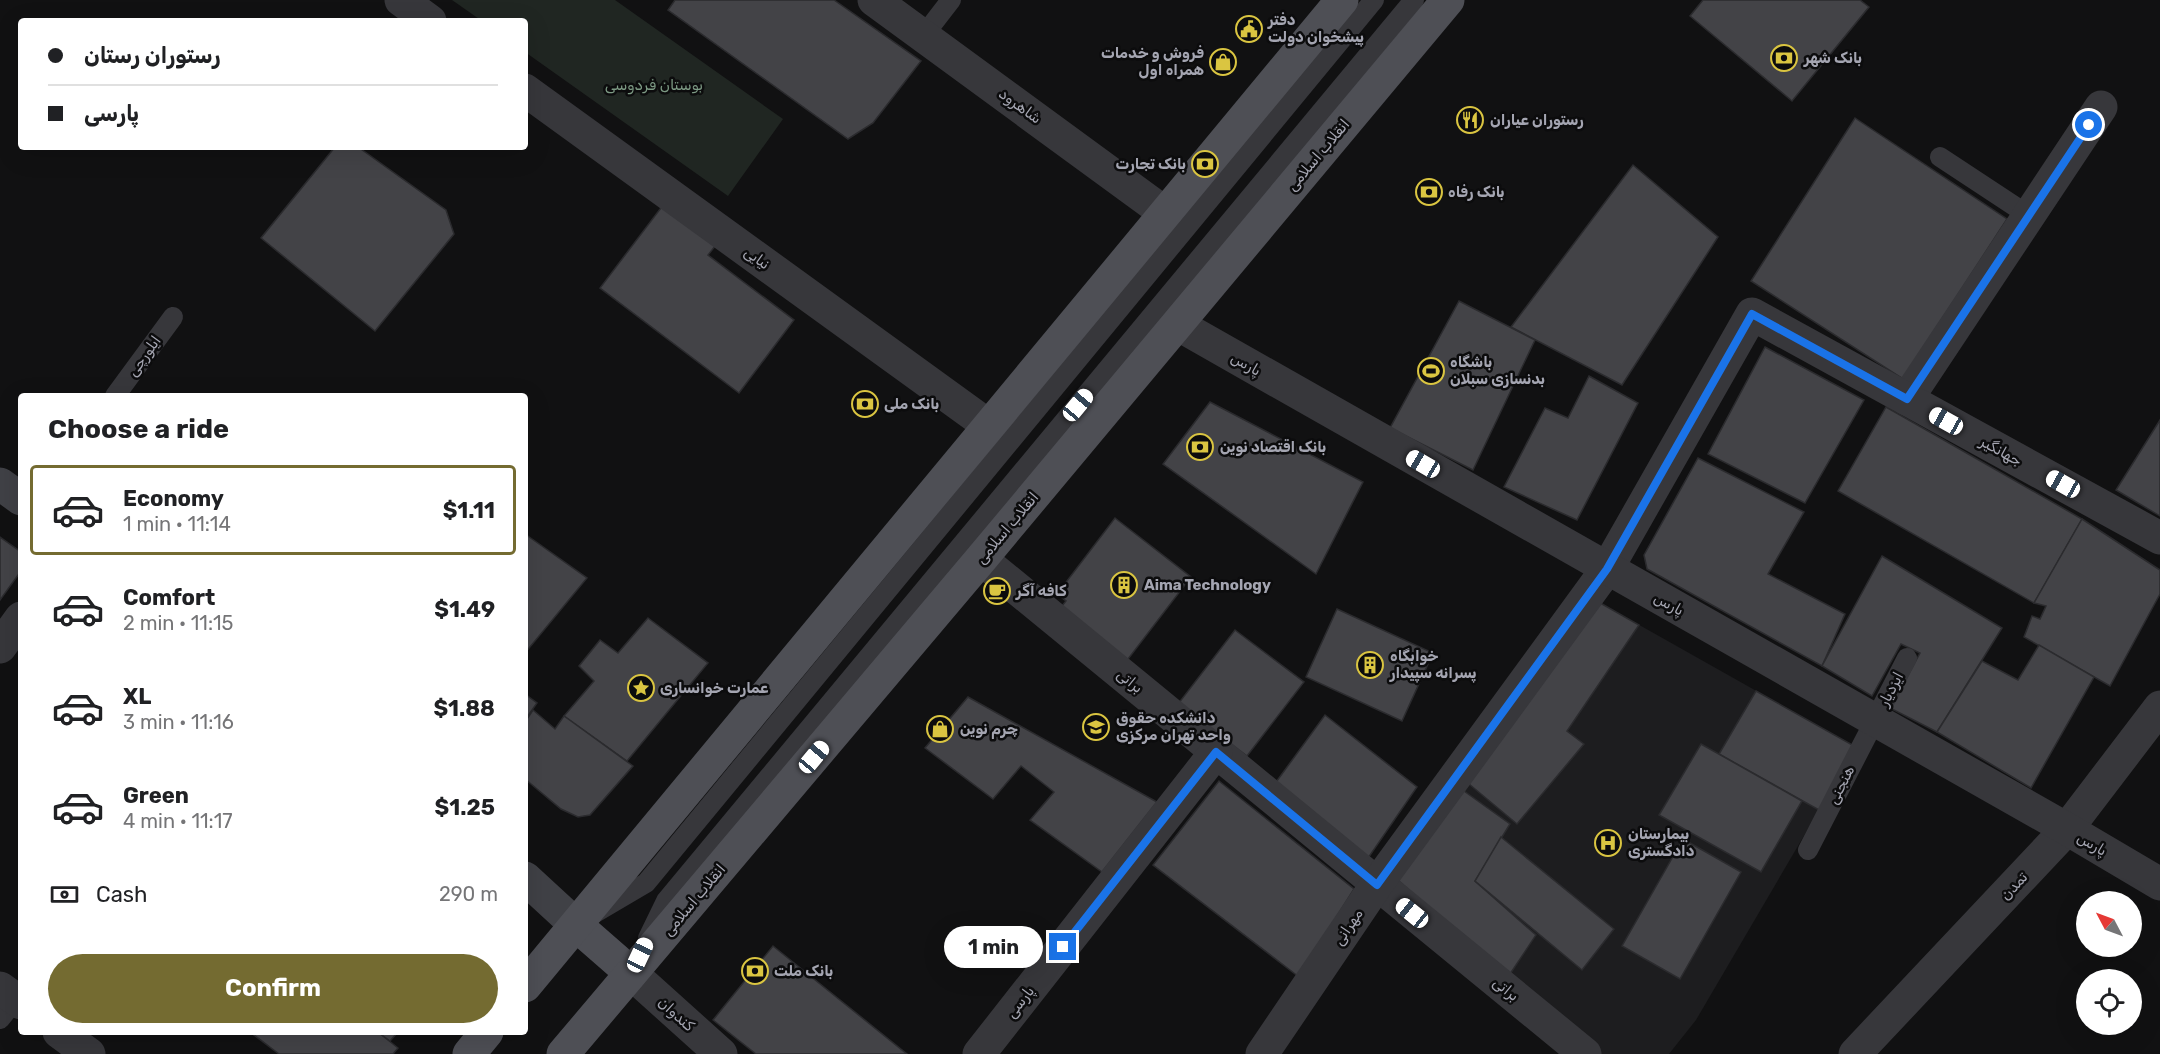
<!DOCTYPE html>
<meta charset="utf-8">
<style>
:root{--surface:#fff;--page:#f2f2f2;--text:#202124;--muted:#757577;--line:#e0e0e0;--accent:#746b31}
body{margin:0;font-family:Rubik,"Noto Naskh Arabic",sans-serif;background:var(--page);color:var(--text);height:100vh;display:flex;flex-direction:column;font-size:22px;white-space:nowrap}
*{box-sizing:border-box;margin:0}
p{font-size:20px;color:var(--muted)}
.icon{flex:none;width:33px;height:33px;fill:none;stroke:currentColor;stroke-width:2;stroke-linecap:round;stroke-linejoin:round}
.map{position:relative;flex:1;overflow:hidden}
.panel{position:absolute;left:18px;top:393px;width:510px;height:642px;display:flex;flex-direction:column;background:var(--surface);border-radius:6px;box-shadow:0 6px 24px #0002}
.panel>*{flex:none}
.banner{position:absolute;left:18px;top:18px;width:510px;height:132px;border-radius:6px;box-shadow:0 6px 24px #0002;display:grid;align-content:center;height:132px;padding:0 30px;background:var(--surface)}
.needle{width:39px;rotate:311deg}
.fabs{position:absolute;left:2076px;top:891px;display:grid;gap:12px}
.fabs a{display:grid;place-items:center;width:66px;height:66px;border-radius:50%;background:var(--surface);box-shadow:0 6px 24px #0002;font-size:30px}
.end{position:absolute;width:27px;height:27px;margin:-14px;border:8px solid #1a73e8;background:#fff;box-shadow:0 0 0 3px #fff}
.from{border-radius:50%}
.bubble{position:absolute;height:42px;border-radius:21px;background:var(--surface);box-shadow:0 6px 24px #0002;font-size:20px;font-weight:700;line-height:42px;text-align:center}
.car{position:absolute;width:18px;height:36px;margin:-18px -9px;border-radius:8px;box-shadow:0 0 4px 2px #0007;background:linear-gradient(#fff 24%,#345 0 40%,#fff 0 76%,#345 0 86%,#fff 0)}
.banner b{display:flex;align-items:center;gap:21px;height:57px;font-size:22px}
.banner b+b{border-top:2px solid var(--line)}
.banner i{width:15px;height:15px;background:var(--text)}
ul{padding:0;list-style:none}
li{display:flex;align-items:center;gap:18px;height:90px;margin:0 12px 9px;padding:0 18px;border:3px solid transparent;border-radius:6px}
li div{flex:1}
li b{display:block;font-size:22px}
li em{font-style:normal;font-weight:700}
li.current{border-color:var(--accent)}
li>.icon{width:54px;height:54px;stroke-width:1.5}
h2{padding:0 30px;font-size:27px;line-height:72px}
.pay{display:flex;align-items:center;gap:15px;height:66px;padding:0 30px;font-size:22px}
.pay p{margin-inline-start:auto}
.primary-button{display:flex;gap:12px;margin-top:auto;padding:12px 30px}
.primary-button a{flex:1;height:69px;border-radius:36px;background:var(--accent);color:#fff;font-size:24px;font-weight:700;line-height:69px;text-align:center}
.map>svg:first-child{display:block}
.built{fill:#1d1d1f}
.green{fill:#202622}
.building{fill:#434347;stroke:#2b2b2e;stroke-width:1.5}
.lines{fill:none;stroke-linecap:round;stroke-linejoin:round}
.service{stroke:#37373b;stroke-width:20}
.minor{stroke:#37373b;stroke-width:33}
.tertiary{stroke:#37373b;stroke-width:33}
.secondary{stroke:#404146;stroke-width:33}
.primary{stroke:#4e4f55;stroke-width:33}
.route{stroke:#1a73e8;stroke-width:8}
.labels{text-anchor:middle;stroke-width:5;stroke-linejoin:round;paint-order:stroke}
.poi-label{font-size:15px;font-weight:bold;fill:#a4a5b1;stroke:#0c0c0d;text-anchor:start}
.park-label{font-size:15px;fill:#7d9a84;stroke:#0c0c0d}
.street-label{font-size:15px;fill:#a4a5b1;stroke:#0c0c0d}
</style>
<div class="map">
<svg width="2160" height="1054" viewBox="0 0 2160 1054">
<rect width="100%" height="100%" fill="#111112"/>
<!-- built -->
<polygon class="built" points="1595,600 1856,747 1696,1020 1669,1054 1596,1054 1392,875"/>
<!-- green -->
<polygon class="green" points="452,0 615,0 783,119 728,196 525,52 525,21 482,21"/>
<!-- building -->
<g class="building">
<polygon points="675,0 834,0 921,61 873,123 848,139 668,10"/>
<polygon points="1703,0 1860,0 1869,7 1792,101 1690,16"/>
<polygon points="1855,118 2007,219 1903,379 1751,281"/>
<polygon points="335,147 358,147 446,210 454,234 375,331 261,238"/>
<polygon points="1633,165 1718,237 1622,385 1511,327"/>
<polygon points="670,196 723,236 708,255 794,320 739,393 600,288"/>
<polygon points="1459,301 1535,340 1473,470 1390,428"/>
<polygon points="1765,347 1864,400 1805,503 1708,454"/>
<polygon points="1589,376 1638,403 1577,520 1504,487 1545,408 1568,418"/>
<polygon points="1210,402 1363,482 1316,574 1163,464"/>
<polygon points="1886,407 2082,519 2034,603 1838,491"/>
<polygon points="2160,420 2160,516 2116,490"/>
<polygon points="1698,458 1804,512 1768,574 1845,614 1822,666 1647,569 1644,555"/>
<polygon points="1115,518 1191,577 1125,663 1058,611 1066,601 1057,594"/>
<polygon points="2082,519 2160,570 2160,594 2110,686 2024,637 2032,616 2040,619 2046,606 2034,603"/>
<polygon points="525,534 587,578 525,653"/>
<polygon points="0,537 21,552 21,571 0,600"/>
<polygon points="1882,556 2002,628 1937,732 1890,708 1920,653 1901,644 1872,696 1822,666"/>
<polygon points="1595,600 1639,625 1567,731 1584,744 1517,824 1463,779"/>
<polygon points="1337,609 1433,653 1402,721 1306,677"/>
<polygon points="648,618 708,663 627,761 564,716 594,681 579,666 600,640 618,653"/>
<polygon points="1235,630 1304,682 1247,756 1178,704"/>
<polygon points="2039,645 2094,677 2031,788 1937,732 1982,661 2018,680"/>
<polygon points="1756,691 1856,747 1819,810 1719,754"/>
<polygon points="525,694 537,703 525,720"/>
<polygon points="968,697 1157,802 1102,872 1030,820 1054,792 1021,766 993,799 925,748"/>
<polygon points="533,710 555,729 564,716 633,766 590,815 578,817 561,809 525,779 525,722"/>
<polygon points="1325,715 1417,787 1364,864 1271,789"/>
<polygon points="1701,744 1802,801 1761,872 1659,815"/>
<polygon points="1219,781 1354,889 1299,977 1153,865"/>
<polygon points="1457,786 1510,824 1475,881 1536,935 1508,977 1392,875"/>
<polygon points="1501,837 1614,929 1582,970 1475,881"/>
<polygon points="1683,839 1741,872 1680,979 1622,946"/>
<polygon points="773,946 907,1054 756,1054 713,1020"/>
<polygon points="250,1032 378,1032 398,1048 393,1054 279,1054"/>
<polygon points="378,1032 398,1032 390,1041"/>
</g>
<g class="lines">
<!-- service -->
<g class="service">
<polyline points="924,35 951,0"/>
<polyline points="1940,157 2028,215"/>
<polyline points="115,396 173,317"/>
<polyline points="1808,850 1907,658"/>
<polyline points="595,913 646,883 1374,0"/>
<polyline points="648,938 666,901 1414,0"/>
<polyline points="0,1019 16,999"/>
</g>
<!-- minor -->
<g class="minor">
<polyline points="401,0 430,21"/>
<polyline points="874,0 1165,213"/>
<polyline points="525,90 989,426"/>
<polyline points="1907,399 2101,107"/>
<polyline points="981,559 1585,1054"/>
<polyline points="0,647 21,618"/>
<polyline points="631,973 721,1054"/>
<polyline points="0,988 21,1003"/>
<polyline points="59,1032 89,1054"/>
<polyline points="979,1054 1216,752"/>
<polyline points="1262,1054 1377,884 1607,569 1752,314 2160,538"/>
<polyline points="1855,1054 2067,829 2160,707"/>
</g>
<!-- tertiary -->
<polyline class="tertiary" points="1177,324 2067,829 2160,884"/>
<!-- secondary -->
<g class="secondary">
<polyline points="0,484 21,499"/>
<polyline points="525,878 576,925"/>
</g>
<!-- primary -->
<g class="primary">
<polyline points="576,925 631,973"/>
<polyline points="525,986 1342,0"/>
<polyline points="469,1054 487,1032"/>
<polyline points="563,1054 981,559 1448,0"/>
</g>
</g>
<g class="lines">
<!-- route -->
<polyline class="route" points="1063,947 1216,752 1377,885 1607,569 1752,314 1907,399 2089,125"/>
</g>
<!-- icons -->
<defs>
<symbol id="civic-ring" viewBox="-11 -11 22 22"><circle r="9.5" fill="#0c0c0d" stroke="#dac541" stroke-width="1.5"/><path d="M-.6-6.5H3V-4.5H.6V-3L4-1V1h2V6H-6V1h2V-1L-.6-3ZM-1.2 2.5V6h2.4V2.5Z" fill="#dac541"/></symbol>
<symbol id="bank-ring" viewBox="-11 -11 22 22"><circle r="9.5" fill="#0c0c0d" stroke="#dac541" stroke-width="1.5"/><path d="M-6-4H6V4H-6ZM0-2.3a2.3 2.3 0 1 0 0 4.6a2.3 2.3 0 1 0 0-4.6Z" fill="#dac541"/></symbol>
<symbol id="shop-ring" viewBox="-11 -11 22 22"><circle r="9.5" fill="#0c0c0d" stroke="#dac541" stroke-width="1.5"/><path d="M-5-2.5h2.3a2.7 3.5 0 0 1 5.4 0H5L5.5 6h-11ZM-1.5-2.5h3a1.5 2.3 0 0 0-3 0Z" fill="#dac541"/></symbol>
<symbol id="restaurant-ring" viewBox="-11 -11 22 22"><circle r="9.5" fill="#0c0c0d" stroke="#dac541" stroke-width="1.5"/><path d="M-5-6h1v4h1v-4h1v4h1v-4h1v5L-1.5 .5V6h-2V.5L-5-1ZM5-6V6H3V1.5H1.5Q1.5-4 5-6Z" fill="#dac541"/></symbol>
<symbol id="stadium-ring" viewBox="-11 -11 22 22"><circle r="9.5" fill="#0c0c0d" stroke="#dac541" stroke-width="1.5"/><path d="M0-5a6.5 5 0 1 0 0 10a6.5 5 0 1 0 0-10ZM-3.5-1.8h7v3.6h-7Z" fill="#dac541"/></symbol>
<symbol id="building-ring" viewBox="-11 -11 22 22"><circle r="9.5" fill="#0c0c0d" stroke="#dac541" stroke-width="1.5"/><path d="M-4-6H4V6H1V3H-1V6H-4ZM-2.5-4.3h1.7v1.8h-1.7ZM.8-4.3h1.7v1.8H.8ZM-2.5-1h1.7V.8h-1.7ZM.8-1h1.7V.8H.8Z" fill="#dac541"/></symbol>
<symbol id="cafe-ring" viewBox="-11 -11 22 22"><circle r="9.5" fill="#0c0c0d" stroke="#dac541" stroke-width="1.5"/><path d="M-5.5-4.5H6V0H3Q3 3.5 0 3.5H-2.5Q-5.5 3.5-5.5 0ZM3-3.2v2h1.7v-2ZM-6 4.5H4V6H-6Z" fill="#dac541"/></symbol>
<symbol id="sight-ring" viewBox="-11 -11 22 22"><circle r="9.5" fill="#0c0c0d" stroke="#dac541" stroke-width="1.5"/><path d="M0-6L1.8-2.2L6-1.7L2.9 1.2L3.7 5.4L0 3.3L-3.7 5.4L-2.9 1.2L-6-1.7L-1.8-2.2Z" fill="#dac541"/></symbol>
<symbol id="university-ring" viewBox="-11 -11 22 22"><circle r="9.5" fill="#0c0c0d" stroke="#dac541" stroke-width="1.5"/><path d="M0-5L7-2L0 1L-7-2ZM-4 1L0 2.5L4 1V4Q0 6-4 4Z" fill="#dac541"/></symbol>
<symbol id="hospital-ring" viewBox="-11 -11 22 22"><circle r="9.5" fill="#0c0c0d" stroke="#dac541" stroke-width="1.5"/><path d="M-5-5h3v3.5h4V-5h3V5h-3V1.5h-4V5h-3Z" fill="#dac541"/></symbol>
</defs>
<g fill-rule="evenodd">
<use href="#civic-ring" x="1234" y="14" width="30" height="30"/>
<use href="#bank-ring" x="1769" y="43" width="30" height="30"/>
<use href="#shop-ring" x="1208" y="47" width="30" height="30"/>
<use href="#restaurant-ring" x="1455" y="105" width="30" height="30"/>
<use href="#bank-ring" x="1190" y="149" width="30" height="30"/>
<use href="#bank-ring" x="1414" y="177" width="30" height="30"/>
<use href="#stadium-ring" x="1416" y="356" width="30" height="30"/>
<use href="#bank-ring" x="850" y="389" width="30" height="30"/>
<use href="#bank-ring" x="1185" y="432" width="30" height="30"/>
<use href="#building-ring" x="1109" y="570" width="30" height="30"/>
<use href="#cafe-ring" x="982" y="576" width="30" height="30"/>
<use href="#building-ring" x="1355" y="650" width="30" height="30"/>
<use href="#sight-ring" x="626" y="673" width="30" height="30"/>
<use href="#university-ring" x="1081" y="712" width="30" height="30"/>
<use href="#shop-ring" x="925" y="714" width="30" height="30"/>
<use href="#hospital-ring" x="1593" y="828" width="30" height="30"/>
<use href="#bank-ring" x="740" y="956" width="30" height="30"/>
</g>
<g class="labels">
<!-- poi labels -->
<g class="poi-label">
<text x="1268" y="25">دفتر<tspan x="1268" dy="17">پیشخوان دولت</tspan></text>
<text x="1204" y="58" text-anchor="end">فروش و خدمات<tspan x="1204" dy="17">همراه اول</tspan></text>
<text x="1804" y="63">بانک شهر</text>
<text x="1490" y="125">رستوران عیاران</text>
<text x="1186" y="169" text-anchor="end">بانک تجارت</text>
<text x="1448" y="197">بانک رفاه</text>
<text x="1450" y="367">باشگاه<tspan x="1450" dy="17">بدنسازی سبلان</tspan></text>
<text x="884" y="409">بانک ملی</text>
<text x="1220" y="452">بانک اقتصاد نوین</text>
<text x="1144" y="590">Aima Technology</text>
<text x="1016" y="596">کافه آگر</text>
<text x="1390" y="661">خوابگاه<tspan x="1390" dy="17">پسرانه سپیدار</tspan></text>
<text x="660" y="693">عمارت خوانساری</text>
<text x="1116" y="723">دانشکده حقوق<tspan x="1116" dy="17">واحد تهران مرکزی</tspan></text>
<text x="960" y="734">چرم نوین</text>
<text x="1628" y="839">بیمارستان<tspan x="1628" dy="17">دادگستری</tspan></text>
<text x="774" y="976">بانک ملت</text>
</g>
<!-- park labels -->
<g class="park-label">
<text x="654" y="90">بوستان فردوسی</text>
</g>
<!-- street labels -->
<g class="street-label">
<text transform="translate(1020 106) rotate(36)" y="5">شاهرود</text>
<text transform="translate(1318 155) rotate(-50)" y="5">انقلاب اسلامی</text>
<text transform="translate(757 258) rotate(36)" y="5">نیایی</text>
<text transform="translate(144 356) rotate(-54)" y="5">ایلورچی</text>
<text transform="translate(1246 364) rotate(30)" y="5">پارس</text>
<text transform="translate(2001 451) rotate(29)" y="5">جهانگیر</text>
<text transform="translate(1007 528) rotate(-50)" y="5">انقلاب اسلامی</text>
<text transform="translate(1669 604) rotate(29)" y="5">پارس</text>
<text transform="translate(1130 681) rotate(39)" y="5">براتی</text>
<text transform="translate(1891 689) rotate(-62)" y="5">ایزدیار</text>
<text transform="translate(1841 785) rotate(-63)" y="5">هنجنی</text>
<text transform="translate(2092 844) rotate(31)" y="5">پارس</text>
<text transform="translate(2014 886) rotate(-47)" y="5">تمدن</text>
<text transform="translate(694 900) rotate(-50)" y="5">انقلاب اسلامی</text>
<text transform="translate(1348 927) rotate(-56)" y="5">مهرانی</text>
<text transform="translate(1506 989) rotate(39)" y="5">براتی</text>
<text transform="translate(1020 1002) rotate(-52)" y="5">پارسی</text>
<text transform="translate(676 1014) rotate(42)" y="5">کندوان</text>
</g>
</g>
</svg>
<div class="fabs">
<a><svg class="needle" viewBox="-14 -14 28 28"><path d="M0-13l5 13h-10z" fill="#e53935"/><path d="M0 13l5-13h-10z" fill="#757577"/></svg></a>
<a><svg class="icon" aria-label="locate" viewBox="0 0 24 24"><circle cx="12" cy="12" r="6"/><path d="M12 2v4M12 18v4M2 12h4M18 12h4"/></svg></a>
</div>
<i class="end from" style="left:2089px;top:125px"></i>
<i class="end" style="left:1063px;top:947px"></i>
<div class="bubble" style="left:944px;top:926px;width:99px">1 min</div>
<i class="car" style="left:1078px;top:405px;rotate:40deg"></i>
<i class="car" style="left:1946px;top:421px;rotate:299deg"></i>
<i class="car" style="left:1423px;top:464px;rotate:300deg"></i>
<i class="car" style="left:2063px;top:484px;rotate:299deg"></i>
<i class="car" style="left:814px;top:757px;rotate:40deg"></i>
<i class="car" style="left:1412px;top:913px;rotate:309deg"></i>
<i class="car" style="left:640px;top:955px;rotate:25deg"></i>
<div class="banner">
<b><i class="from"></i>رستوران رستان</b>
<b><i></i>پارسی</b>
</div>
<section class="panel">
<h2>Choose a ride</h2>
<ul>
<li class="current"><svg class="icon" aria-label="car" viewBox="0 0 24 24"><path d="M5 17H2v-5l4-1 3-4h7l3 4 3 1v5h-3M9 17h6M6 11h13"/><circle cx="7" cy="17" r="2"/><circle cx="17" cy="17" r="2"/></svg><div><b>Economy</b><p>1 min · 11:14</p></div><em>$1.11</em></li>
<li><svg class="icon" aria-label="car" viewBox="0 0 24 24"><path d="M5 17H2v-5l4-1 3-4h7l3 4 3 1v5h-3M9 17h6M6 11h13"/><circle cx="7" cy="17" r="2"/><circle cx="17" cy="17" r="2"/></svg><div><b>Comfort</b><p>2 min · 11:15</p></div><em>$1.49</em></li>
<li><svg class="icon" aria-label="car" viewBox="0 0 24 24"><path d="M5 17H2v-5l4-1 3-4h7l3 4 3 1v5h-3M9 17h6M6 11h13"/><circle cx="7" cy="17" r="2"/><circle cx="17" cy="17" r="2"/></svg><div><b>XL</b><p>3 min · 11:16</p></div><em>$1.88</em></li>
<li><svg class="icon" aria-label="car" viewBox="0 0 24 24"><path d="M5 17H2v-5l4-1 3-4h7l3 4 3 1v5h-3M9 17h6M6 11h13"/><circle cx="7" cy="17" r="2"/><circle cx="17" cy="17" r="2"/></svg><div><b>Green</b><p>4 min · 11:17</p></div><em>$1.25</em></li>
</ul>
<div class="pay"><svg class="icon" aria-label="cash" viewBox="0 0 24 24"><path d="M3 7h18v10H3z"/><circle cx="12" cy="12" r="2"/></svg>Cash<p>290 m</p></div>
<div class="primary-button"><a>Confirm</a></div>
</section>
</div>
